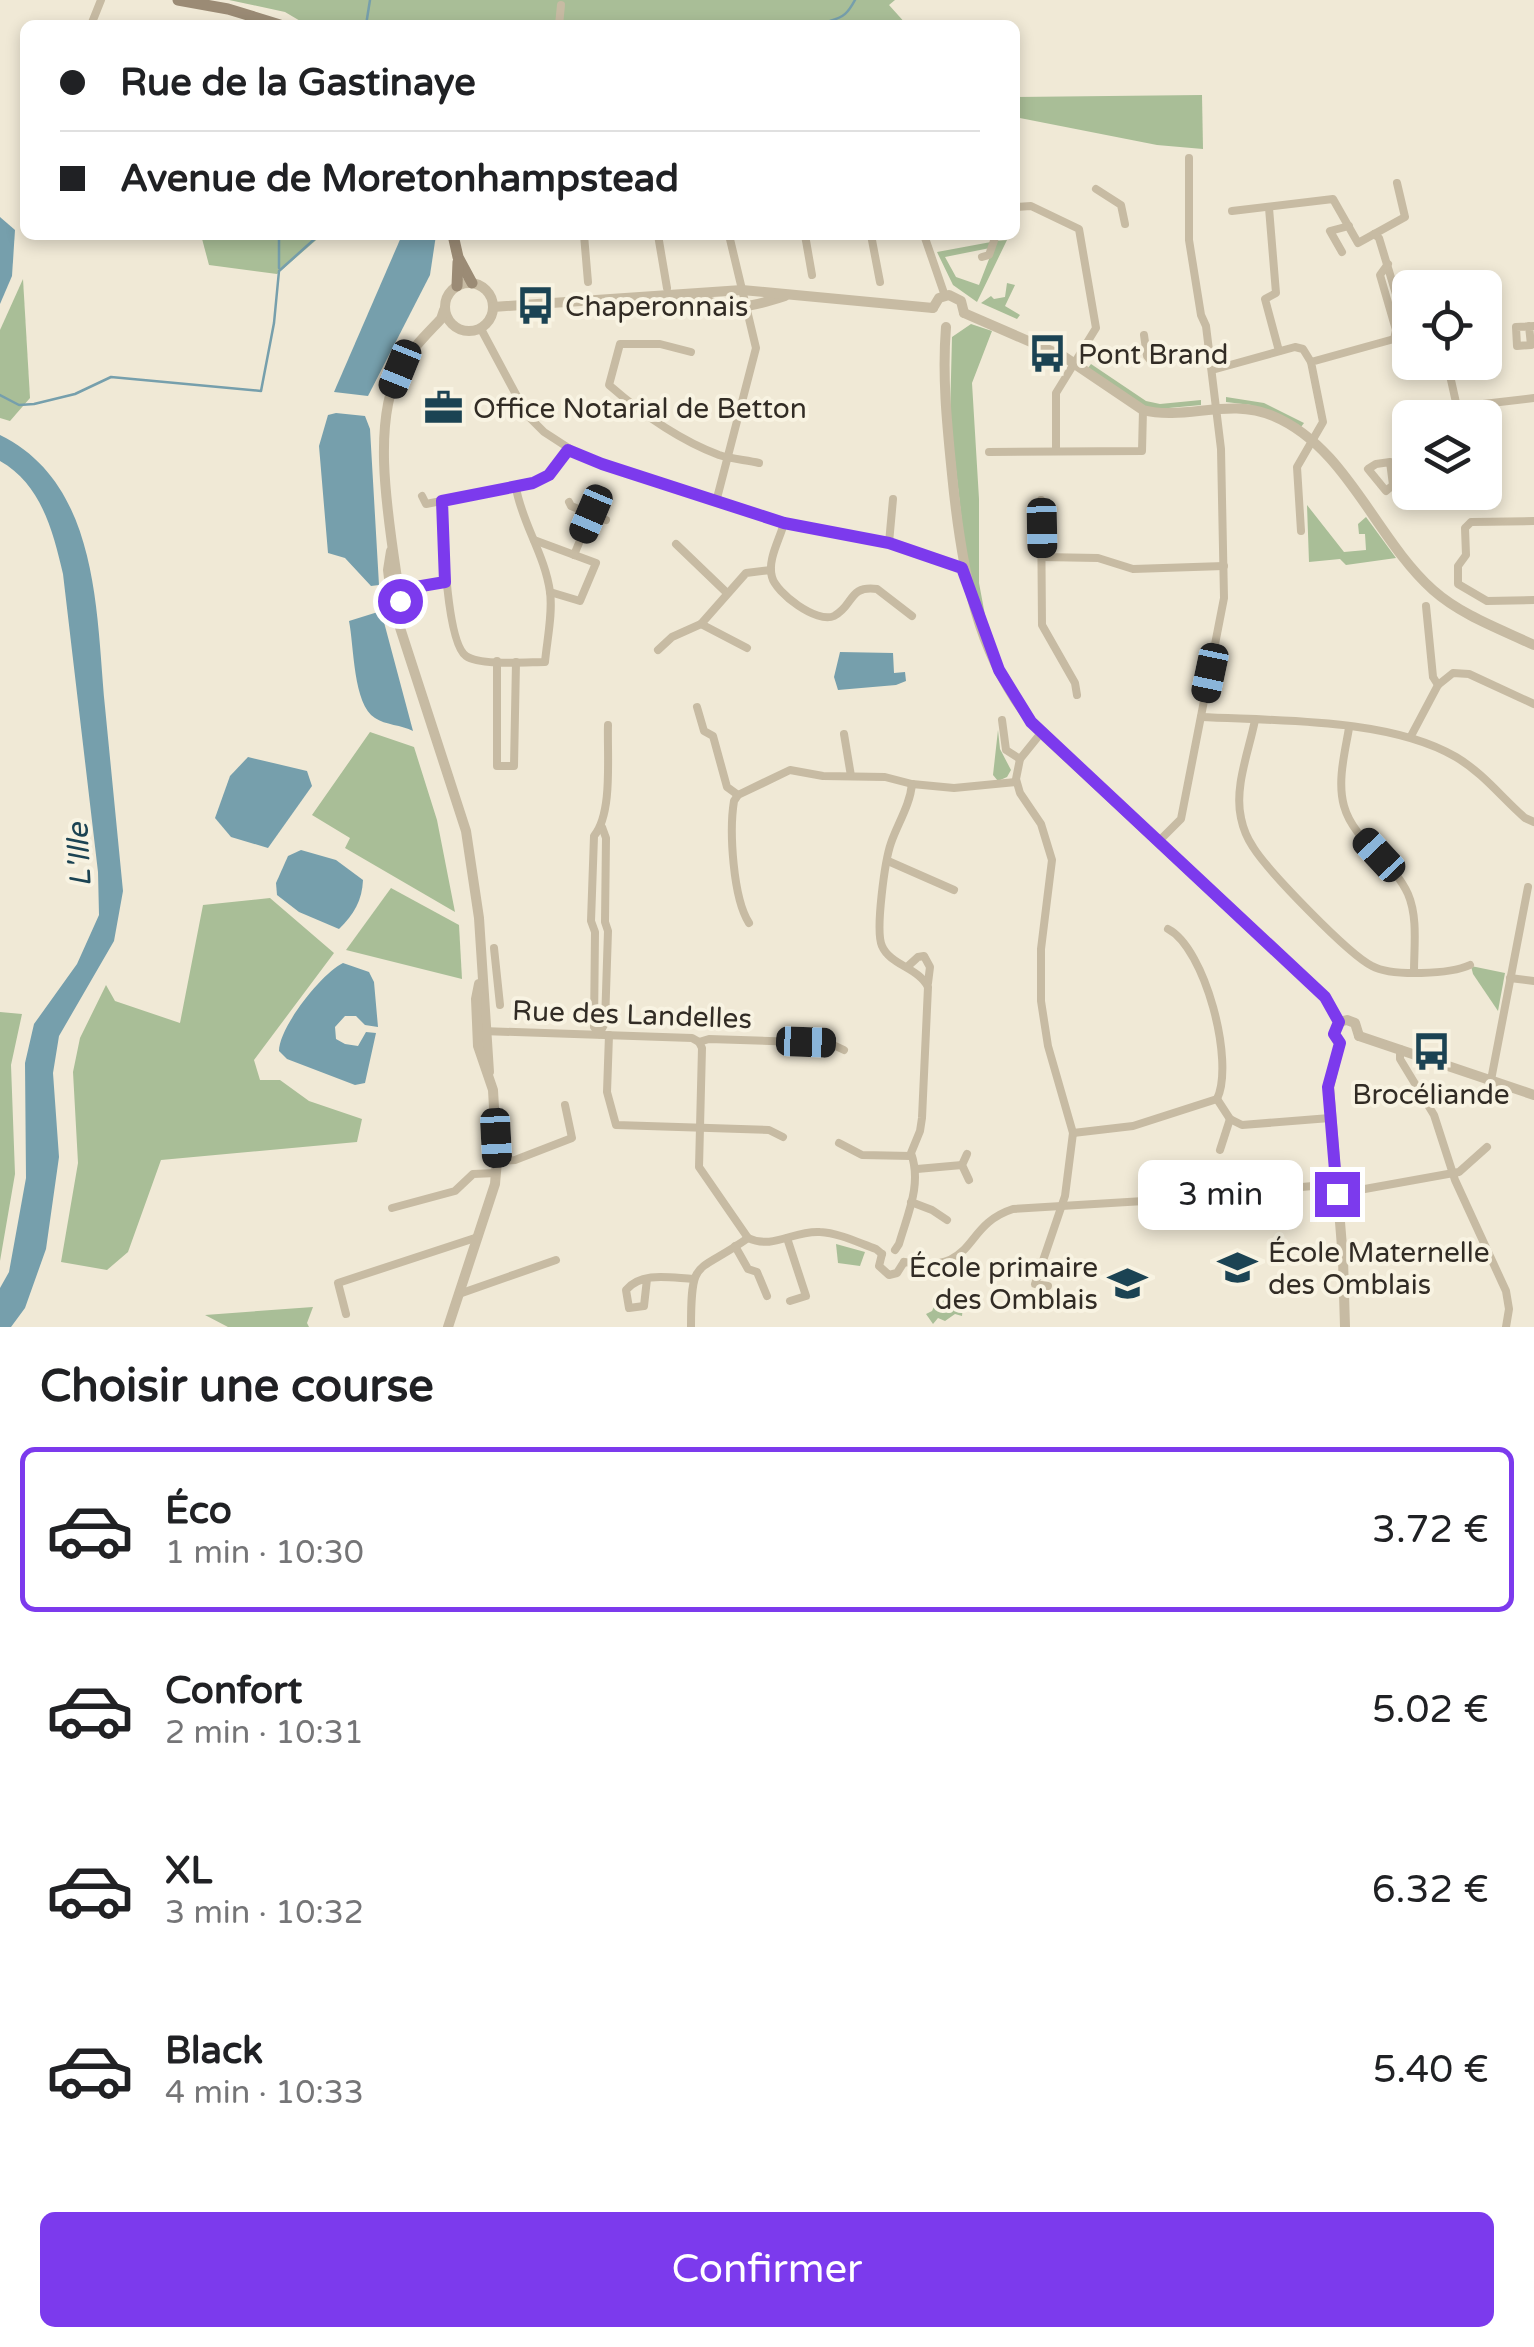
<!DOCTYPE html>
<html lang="fr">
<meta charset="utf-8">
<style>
:root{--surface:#fff;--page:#f6f6f6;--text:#202124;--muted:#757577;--line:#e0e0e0;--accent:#7c3aed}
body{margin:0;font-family:"Varela Round",sans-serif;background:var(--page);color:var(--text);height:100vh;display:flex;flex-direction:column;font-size:38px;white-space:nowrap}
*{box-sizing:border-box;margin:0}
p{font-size:32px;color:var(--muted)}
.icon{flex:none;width:55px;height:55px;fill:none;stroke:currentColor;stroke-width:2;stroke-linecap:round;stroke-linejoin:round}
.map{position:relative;height:1327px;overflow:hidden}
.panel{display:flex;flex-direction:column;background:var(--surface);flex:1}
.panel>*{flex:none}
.guide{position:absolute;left:20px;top:20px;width:1000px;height:220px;border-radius:15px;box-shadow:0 5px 15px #0003;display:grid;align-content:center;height:220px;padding:0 40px;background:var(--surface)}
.controls{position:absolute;left:1392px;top:270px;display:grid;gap:20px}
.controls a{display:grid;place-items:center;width:110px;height:110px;border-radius:15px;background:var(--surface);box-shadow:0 5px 15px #0003;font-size:50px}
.end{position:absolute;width:45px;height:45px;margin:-22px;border:12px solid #7c3aed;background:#fff;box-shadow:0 0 0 5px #fff}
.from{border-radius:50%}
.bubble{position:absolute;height:70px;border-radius:15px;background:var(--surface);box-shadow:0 5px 15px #0003;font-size:32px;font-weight:600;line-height:70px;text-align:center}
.car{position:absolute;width:30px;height:60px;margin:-30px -15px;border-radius:12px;box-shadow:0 0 8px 2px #0007;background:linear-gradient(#222 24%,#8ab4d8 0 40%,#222 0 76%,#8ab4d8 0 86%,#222 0)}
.guide b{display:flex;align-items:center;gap:35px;height:95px;font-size:38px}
.guide b+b{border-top:2px solid var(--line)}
.guide i{width:25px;height:25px;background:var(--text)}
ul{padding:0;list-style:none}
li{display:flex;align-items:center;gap:30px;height:165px;margin:0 20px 15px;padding:0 20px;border:5px solid transparent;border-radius:15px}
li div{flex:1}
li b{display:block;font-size:38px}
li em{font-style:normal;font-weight:600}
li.active{border-color:var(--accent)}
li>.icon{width:90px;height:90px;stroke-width:1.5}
h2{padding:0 40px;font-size:45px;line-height:120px}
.cta{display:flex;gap:20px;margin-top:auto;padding:20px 40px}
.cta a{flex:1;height:115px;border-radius:15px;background:var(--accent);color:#fff;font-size:40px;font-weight:600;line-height:115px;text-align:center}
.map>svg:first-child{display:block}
.green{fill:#a9be97}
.water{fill:#769fac}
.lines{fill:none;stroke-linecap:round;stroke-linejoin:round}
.stream{stroke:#769fac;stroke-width:2.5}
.minor{stroke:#c7bba3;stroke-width:8}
.tertiary{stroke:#c7bba3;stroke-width:10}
.secondary{stroke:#9b8b75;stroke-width:11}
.route{stroke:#7c3aed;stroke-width:12}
.labels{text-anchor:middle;stroke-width:8;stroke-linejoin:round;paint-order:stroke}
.poi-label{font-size:28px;fill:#322c25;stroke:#f8f3e2;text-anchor:start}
.street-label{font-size:28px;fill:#322c25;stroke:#f8f3e2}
.water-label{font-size:30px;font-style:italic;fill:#1b4353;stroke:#f8f3e2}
</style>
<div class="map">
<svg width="1534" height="1327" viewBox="0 0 1534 1327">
<rect width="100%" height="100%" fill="#f0e9d6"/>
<!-- green -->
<g class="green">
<polygon points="229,0 895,0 889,5 907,25 307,25 285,12"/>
<polygon points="1202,95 1203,149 1157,145 1015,117 1015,97"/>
<polygon points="201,235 322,235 277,274 209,265"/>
<polygon points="1007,240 977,302 953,285 937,252 991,242 990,248 945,257 956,277 979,285 996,241"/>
<polygon points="23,279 30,398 10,421 0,418 0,330"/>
<polygon points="1007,283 1015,285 1005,306 1020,315 1017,319 981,303 991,296 994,299 1005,297"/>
<polygon points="971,324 992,331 972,383 979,499 979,583 988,631 967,567 950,417 952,337"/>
<polygon points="1091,364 1146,401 1160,404 1201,400 1201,405 1158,409 1145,407 1088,368"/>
<polygon points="1226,397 1264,403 1304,423 1301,427 1251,405 1226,402"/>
<polygon points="1307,505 1344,552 1366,550 1365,534 1359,534 1358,524 1366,517 1396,558 1346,565 1340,559 1309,562"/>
<polygon points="998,730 1000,749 1011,770 1007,777 998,781 993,775"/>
<polygon points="370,732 414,747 437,820 455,912 345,848 350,838 312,815"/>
<polygon points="391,888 459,925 462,979 346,950"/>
<polygon points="270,898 334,953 254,1060 260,1080 280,1080 309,1101 362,1119 357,1142 161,1160 128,1252 107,1270 61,1262 78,1163 73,1072 80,1038 106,985 115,1001 180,1023 203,905"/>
<polygon points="1471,966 1505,973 1498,1011 1473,974"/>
<polygon points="0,1012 22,1014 11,1065 15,1174 0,1261"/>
<polygon points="836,1244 865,1252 860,1266 838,1263"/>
<polygon points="948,1296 957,1305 963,1305 962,1316 955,1314 945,1321 938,1318 933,1324 926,1314 932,1311 938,1298"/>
<polygon points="313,1307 307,1323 309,1327 228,1327 205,1315"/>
</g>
<!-- water -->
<g class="water">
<polygon points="0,217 15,230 12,276 0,304"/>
<polygon points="402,235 436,235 430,275 368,396 334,392"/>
<polygon points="336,413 365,416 370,429 379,585 371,586 345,558 328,553 319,446 328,415"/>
<path d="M0 435C100 484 96 613 105 707 111 768 117 830 123 891L114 941 59 1036 53 1073 59 1157 46 1249 25 1308 11 1327H0V1288L9 1272 26 1178 25 1063 34 1024 77 964 99 915 98 872 63 574C53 531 41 484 0 461Z"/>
<path d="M381 611 413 731C402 725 385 725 375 718 353 705 354 645 349 621Z"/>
<polygon points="840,652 893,653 894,673 905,672 906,681 896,685 838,690 834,677"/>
<polygon points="248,757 307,771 312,786 268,848 231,837 215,818 230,776"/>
<path d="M301 850 336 860 363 880C362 901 354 914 339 929L299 912 277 895 276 883 288 856Z"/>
<path d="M343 963 369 972 374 982 378 1027 365 1025 356 1016H345L335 1027 336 1039 345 1044 358 1046 366 1032 376 1033 365 1083 355 1085 287 1059 279 1051C279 1027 322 973 343 963Z"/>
</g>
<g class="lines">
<!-- stream -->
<g class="stream">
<polyline points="366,25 370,0"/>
<path d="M828 25 830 21C844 17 848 13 855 0"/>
<polyline points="279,235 279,268"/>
<polyline points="0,395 19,405 34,404 75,394 111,377 261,391 274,323 279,271 319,235"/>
</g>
<!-- minor -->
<g class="minor">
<polyline points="91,25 101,0"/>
<polyline points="559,25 561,5"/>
<polyline points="1096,189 1121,205 1125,224"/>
<polyline points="1015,207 1031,206 1079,229 1096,328 1056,393 1056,451"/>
<polyline points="1269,208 1276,293 1265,299 1279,351"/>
<polyline points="1232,211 1333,199 1358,243 1405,217 1397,183"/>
<polyline points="584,235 588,282"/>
<polyline points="658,235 667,288"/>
<polyline points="805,235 812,275"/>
<polyline points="871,235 880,282"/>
<polyline points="924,235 945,296"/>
<polyline points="1342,252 1330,231 1349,226"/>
<polyline points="982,257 989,255 996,235"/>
<polyline points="1388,264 1380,275 1396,330"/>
<polyline points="1529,326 1531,345 1517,346 1516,327 1534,326"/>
<polyline points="481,329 527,415 544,432 581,456 784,523 889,543 963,568"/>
<polyline points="1144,335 1147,356 1151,361 1210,357"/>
<polyline points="1394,339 1399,341 1406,366"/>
<path d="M691 352 660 344H620L609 385C641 413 679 440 719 455 731 459 746 460 759 463"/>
<polyline points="1447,362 1457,407"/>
<polyline points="1212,370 1295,347 1303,349 1311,362"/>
<polyline points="1446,418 1457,407 1534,398"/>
<polyline points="989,452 1142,451 1143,410"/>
<polygon points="1390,462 1393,485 1386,491 1368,469 1376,464"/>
<polyline points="422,496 426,504 533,483 553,472 567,450"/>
<polyline points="1041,500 1042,625 1075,683 1077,695"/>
<path d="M442 501C443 528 446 642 466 656 480 666 528 662 545 662 547 640 553 613 550 592 545 555 522 523 516 488"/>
<polyline points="569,502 571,506 606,520"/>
<polyline points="716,502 756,348 729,235"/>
<polyline points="1534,521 1471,522 1465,528 1466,555 1458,566 1458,584 1487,601 1534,600"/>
<path d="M784 523C780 539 767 560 772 577 776 593 817 624 834 616 854 606 848 585 877 589L912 616"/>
<polyline points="1301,531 1297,467 1323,422 1311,362 1394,339 1396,330 1406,327 1379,238 1374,234"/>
<polyline points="534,540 596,563 580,601 550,592"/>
<polyline points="889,543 893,499"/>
<polyline points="676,544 727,593"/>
<polyline points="574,555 591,514"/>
<polyline points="1042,557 1098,558 1133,569 1224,566"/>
<polyline points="395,591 445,582"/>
<polyline points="1426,606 1433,677 1438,685"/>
<polyline points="747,648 701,624 746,573 771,570"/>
<polyline points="658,650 672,637 701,624"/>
<polyline points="497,661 497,766 514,766 516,662"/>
<polyline points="697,707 704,731 713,736 727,787 738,795"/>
<path d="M1201 717C1278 721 1390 718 1456 757 1483 773 1502 798 1525 818L1534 822"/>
<polyline points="1002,720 1006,750 1020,759"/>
<path d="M1255 720C1249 751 1234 787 1241 818 1243 828 1247 838 1253 847 1268 871 1348 954 1372 966 1392 977 1451 974 1470 965"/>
<path d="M1349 728C1345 752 1337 781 1344 806 1354 842 1393 860 1408 894 1418 917 1414 947 1414 972"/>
<polyline points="1041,733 1020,759 1016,779 1020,793 1041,824 1052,860 1041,949 1041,1001 1048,1046 1073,1133 1065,1196 1035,1284 1048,1286"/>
<polyline points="844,734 851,776"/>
<polyline points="1411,736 1438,685 1453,673 1469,674 1534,704"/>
<polyline points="1158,842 1181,819 1224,598 1221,449 1206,326 1201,315 1189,240 1189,158"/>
<polyline points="888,861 954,890"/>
<path d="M749 923C733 898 729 831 734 801L738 795 790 770 823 776 885 777 912 784 954 788 1016 782"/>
<path d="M1168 929C1205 948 1235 1062 1217 1099"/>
<polyline points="494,948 500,1005"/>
<polyline points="907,967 918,957 924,956 930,967 928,983"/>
<polyline points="1510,978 1534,981"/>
<polyline points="482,1031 692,1038 699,1042 709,1039 829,1043 844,1050"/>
<path d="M599 1034 594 1027 595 932 591 921 594 836C613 813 607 756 608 725"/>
<polyline points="599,1034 605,1023 608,931 605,922 606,838 602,827"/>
<polyline points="609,1035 607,1092 616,1125 769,1130 783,1137"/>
<polyline points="699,1042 702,1048 699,1167 748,1238"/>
<polyline points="1400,1049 1400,1059 1434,1115 1455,1180 1506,1291 1509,1309 1506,1327"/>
<polyline points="1491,1080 1528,887"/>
<polyline points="1217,1099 1230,1119 1242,1125 1330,1118"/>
<polyline points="1073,1133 1133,1126 1217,1099"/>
<polyline points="839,1143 862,1155 911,1156"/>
<polyline points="1220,1150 1230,1119"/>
<polyline points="967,1154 962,1165 969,1180"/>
<polyline points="497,1161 515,1160 572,1138 565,1105"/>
<polyline points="917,1169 962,1165"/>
<polyline points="1337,1194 1459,1172 1487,1147"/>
<polyline points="911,1202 932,1210 947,1220"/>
<polyline points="392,1208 455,1191 473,1174 496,1173"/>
<path d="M748 1238C773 1250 794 1230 820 1232 839 1233 859 1243 876 1249L882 1254"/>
<polyline points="787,1238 806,1296 790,1301"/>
<polyline points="735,1246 748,1269 757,1272 767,1296"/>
<path d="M895 1250 899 1244C908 1213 922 1184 911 1153L920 1131 922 1118 928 987C919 968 890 965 882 946 875 931 885 860 891 843 898 823 910 805 912 784"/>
<polyline points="882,1254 879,1266 889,1275 897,1273 904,1262"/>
<path d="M904 1262C979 1275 960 1226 1013 1209L1144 1201 1336 1184"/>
<path d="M647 1279 644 1306 629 1308 626 1290C642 1271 671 1278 693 1279"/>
<polyline points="459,1294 556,1260"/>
<polyline points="346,1314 338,1283 478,1237"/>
<path d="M691 1327C691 1255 696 1275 748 1238"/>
</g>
<!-- tertiary -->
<g class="tertiary">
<circle cx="469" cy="307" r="24"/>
<path d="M696 296C729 313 752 307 785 296"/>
<polyline points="493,307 742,290 933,308"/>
<polyline points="933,308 939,298 949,295 961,301 964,313"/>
<path d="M964 313 1063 356 1143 410C1186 421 1229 397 1273 416 1347 447 1375 538 1433 590 1461 615 1500 629 1534 645"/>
<path d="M946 327C942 377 947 424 952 474 961 566 976 661 1041 733L1325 997 1339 1022"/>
<polyline points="391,551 388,570 392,603 466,831 479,918 489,1072"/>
<path d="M403 623C396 554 365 430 401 367 411 349 427 334 441 319L444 310"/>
<polyline points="1339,1022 1347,1020 1355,1023 1359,1036"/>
<polyline points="1359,1036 1534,1095"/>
<polyline points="1340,1043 1329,1087 1343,1259 1345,1327"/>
<polyline points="448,1327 495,1184 497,1161 493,1090 478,1046 476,999 479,984"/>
</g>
<!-- secondary -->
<g class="secondary">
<polyline points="178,0 228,9 280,25"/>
<polyline points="453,235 458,257 472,283"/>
<polyline points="457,286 458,262"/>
</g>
</g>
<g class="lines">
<!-- route -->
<polyline class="route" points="400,601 398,590 445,582 442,501 533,483 549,475 568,450 602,464 784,523 889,543 962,568 999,670 1031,722 1325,997 1339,1022 1334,1034 1340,1043 1328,1087 1337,1194"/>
</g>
<!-- icons -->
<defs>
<symbol id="bus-bare" viewBox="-9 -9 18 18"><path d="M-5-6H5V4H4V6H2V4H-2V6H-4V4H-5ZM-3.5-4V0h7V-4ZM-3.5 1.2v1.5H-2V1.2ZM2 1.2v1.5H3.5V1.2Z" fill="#1b4353" stroke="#f8f3e2" stroke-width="2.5" paint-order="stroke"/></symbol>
<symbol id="office-bare" viewBox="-9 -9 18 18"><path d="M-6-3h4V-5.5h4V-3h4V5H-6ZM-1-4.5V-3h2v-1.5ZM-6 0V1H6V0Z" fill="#1b4353" stroke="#f8f3e2" stroke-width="2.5" paint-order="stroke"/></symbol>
<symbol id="school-bare" viewBox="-9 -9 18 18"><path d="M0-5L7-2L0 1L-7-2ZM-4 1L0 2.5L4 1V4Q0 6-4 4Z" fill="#1b4353" stroke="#f8f3e2" stroke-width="2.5" paint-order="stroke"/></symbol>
</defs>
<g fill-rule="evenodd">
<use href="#bus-bare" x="508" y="278" width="55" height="55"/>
<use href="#bus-bare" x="1020" y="326" width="55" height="55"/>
<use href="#office-bare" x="416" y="380" width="55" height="55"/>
<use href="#bus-bare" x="1404" y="1024" width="55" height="55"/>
<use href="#school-bare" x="1210" y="1240" width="55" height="55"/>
<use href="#school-bare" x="1100" y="1256" width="55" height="55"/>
</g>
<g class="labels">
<!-- poi labels -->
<g class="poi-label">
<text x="565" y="316">Chaperonnais</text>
<text x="1078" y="364">Pont Brand</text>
<text x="473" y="418">Office Notarial de Betton</text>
<text x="1431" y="1104" text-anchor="middle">Brocéliande</text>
<text x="1268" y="1262">École Maternelle<tspan x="1268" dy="32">des Omblais</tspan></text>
<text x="1098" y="1277" text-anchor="end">École primaire<tspan x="1098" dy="32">des Omblais</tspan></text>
</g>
<!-- street labels -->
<g class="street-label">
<text transform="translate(632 1014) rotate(2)" y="10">Rue des Landelles</text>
</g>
<!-- water labels -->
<g class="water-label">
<text transform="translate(79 855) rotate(-93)" y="10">L'Ille</text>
</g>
</g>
</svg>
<div class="controls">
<a><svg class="icon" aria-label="locate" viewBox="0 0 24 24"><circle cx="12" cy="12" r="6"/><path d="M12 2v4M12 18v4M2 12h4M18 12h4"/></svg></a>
<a><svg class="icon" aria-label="layers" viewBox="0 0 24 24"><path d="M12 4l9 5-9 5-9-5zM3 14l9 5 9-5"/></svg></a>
</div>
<i class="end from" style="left:400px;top:601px"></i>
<i class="end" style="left:1337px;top:1194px"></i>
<div class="bubble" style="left:1138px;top:1160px;width:165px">3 min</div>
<i class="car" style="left:400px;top:369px;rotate:202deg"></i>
<i class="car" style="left:591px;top:514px;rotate:203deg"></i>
<i class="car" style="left:1042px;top:528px;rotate:179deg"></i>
<i class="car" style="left:1210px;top:673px;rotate:192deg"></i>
<i class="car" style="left:1379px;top:855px;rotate:317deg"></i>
<i class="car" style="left:806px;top:1042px;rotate:92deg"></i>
<i class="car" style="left:496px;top:1138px;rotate:177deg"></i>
<div class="guide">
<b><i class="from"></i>Rue de la Gastinaye</b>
<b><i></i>Avenue de Moretonhampstead</b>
</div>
</div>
<section class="panel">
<h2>Choisir une course</h2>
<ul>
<li class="active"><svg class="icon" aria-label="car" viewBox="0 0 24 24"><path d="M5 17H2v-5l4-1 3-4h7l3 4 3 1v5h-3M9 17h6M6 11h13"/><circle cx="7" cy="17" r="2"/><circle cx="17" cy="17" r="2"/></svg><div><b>Éco</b><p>1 min · 10:30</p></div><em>3.72 €</em></li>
<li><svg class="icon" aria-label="car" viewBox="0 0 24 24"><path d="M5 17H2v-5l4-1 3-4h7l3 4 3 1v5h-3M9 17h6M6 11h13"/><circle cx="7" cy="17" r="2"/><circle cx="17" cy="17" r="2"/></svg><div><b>Confort</b><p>2 min · 10:31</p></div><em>5.02 €</em></li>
<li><svg class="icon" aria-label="car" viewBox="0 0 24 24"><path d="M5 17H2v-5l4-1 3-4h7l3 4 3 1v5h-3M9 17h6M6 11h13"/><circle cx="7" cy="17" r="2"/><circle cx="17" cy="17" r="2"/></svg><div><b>XL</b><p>3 min · 10:32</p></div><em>6.32 €</em></li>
<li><svg class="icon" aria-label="car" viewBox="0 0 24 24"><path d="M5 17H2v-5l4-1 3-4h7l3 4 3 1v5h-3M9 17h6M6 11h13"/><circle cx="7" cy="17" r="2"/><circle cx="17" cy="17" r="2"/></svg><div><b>Black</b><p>4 min · 10:33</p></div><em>5.40 €</em></li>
</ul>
<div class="cta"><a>Confirmer</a></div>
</section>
